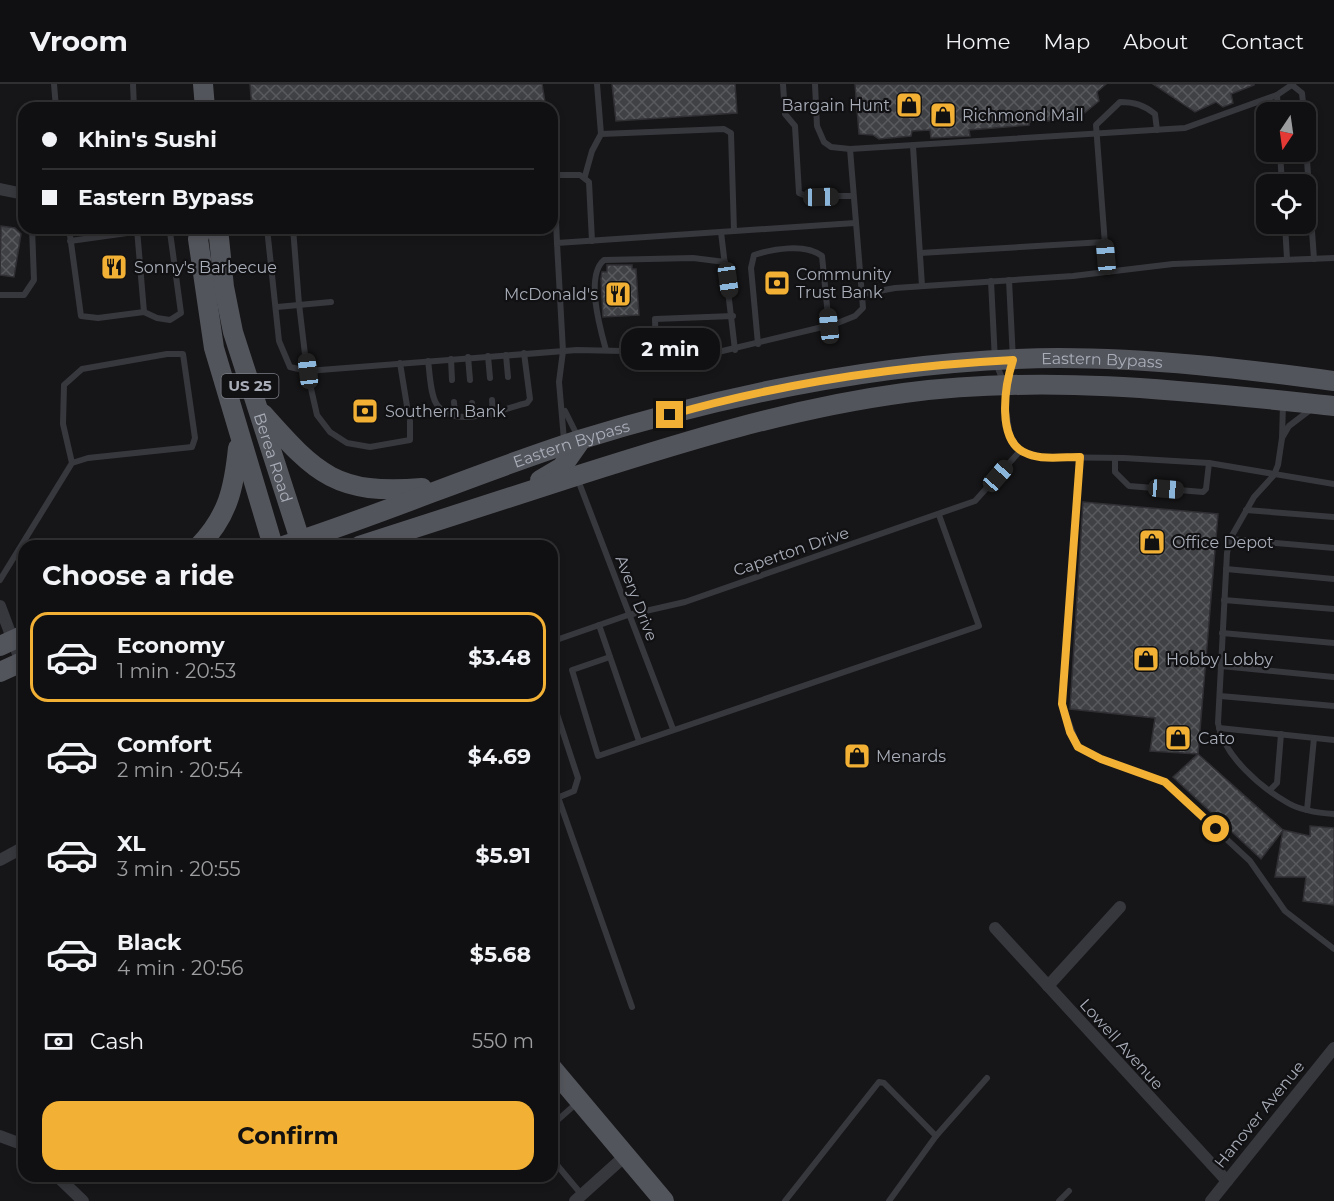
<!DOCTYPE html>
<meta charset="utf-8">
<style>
:root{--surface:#101012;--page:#1e1e20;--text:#f1f3f6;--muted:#9c9d9f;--line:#303032;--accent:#f2b134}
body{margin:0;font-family:Montserrat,sans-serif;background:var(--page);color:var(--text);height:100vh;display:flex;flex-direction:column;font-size:22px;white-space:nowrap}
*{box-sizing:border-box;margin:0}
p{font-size:20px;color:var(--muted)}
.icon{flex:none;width:33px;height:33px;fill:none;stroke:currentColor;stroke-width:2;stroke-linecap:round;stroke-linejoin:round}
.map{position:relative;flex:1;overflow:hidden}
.details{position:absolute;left:18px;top:456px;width:540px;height:642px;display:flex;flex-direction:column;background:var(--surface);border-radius:18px;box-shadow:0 3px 9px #0003,0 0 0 2px var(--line)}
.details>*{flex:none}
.hud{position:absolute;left:18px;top:18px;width:540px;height:132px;border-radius:18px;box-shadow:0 3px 9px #0003,0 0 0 2px var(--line);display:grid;align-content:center;height:132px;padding:0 24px;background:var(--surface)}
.needle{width:39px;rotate:193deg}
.fabs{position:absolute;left:1256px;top:18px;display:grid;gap:12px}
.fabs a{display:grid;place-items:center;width:60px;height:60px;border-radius:12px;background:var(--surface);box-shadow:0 3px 9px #0003,0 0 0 2px var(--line);font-size:30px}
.end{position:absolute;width:27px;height:27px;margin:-14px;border:8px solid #f2b134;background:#111;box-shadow:0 0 0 3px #111}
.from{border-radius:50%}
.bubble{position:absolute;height:42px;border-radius:18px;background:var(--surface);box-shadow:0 3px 9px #0003,0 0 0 2px var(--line);font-size:20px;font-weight:700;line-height:42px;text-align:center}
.car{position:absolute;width:18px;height:36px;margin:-18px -9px;border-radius:8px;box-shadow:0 0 4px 2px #0007;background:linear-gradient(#222 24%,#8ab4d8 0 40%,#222 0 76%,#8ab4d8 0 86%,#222 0)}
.hud b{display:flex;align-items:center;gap:21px;height:57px;font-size:22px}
.hud b+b{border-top:2px solid var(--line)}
.hud i{width:15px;height:15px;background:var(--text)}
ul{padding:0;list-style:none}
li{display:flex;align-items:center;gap:18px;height:90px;margin:0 12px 9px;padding:0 12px;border:3px solid transparent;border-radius:18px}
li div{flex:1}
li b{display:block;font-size:22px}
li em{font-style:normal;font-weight:700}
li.current{border-color:var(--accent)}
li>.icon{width:54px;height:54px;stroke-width:1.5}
h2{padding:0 24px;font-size:27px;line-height:72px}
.pay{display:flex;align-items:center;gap:15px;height:66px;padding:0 24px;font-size:22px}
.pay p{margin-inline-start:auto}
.button{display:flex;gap:12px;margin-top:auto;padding:12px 24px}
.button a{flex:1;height:69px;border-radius:18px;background:var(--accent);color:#111;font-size:24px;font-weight:700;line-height:69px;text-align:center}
header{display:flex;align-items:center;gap:36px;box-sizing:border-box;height:84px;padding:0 30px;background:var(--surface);border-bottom:2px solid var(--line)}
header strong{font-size:28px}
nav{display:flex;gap:33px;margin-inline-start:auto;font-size:21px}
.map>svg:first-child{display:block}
.building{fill:url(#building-cross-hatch);stroke:#303034;stroke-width:1.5}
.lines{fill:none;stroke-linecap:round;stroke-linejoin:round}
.service{stroke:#37383d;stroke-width:6}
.minor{stroke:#37383d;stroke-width:12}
.primary{stroke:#53555c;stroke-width:20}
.route{stroke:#f2b134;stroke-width:8}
.labels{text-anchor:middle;stroke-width:4.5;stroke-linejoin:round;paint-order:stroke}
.shield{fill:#111113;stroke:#7b7e86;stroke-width:1.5}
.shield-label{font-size:15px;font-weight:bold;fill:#a8adb8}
.poi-label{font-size:16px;fill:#a8adb8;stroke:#111113;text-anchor:start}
.street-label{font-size:16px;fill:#a8adb8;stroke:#111113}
</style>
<header>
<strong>Vroom</strong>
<nav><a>Home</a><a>Map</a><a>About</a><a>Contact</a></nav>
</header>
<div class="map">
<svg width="1334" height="1117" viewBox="0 0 1334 1117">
<defs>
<pattern id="building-cross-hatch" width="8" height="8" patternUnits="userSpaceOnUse" patternTransform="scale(1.5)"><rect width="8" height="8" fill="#404145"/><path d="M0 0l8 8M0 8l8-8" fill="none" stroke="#595a5e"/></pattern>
</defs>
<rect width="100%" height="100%" fill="#161618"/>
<!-- building -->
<g class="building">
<polygon points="250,0 542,0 546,24 252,24"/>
<polygon points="612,0 735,0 737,29 616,37"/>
<polygon points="855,0 1106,0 1097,8 1099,17 1077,35 1029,38 1029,41 969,46 970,52 931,54 930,46 912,47 911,52 879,55 873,51 859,50"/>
<polygon points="1153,0 1254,0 1254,1 1231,10 1233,19 1223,23 1216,18 1195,28"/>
<polygon points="1,142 15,144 21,150 14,193 0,191"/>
<polygon points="607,181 632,181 632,185 636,185 639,231 603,233 601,195 602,188 607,188"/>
<polygon points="1083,418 1218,430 1198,670 1150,667 1155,634 1070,625"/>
<polygon points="1198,670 1283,746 1261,775 1173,693"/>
<polygon points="1310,742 1334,744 1334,821 1303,817 1306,793 1275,793 1283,746 1310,752"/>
</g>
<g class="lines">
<!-- service -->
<g class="service">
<polyline points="54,0 56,24"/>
<polyline points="133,0 134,24"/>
<polyline points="597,0 601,50"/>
<polyline points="783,0 785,30 795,42 799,109 806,112 853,112"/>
<polyline points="815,0 817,42 824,58 831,63 850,65 1185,44 1277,11 1293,0"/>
<polyline points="1292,1 1302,9 1304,28"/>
<polyline points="1277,11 1278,28"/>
<polyline points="1305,48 1314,175"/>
<polyline points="913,62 922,202"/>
<polyline points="1280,68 1282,100"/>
<polyline points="552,91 580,91 589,98 592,157"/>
<polyline points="554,91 557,159"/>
<polyline points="585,92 592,67 601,50 724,45 731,49 734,147"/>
<polyline points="1285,140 1287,175"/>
<polyline points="69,144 81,232 98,234 144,228 157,234 170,236 181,229 170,148 163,144 70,157"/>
<polyline points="267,144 279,257 290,283 307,287 577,266 714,269 835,240 855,232 863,224 850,65"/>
<polyline points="293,144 299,220 307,287 317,331 330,348 347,359 370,363 410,356 410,337"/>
<polyline points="137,145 144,228"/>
<polyline points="721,148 735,266"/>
<polyline points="920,169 1104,158"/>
<path d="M1107 187 1096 41 1120 18C1134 18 1144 21 1155 30L1157 46"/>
<polyline points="1009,196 1013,276 1005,302 1005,320 1010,352 1020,367 1040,373 1124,374 1209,379 1334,400"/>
<polyline points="991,197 995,277 1004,299"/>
<polyline points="863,210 895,204 1073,192 1173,180 1334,174"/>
<polyline points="0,211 24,211 34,196 32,144"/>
<polyline points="277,223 331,218"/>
<path d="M758 260 751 184 754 171C773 165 805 159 822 172L829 242"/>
<path d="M606 266C600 244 585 192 604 176L693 174 725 178"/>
<polyline points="656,269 655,235 733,232"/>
<polyline points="506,271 508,293"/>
<polyline points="488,272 490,294"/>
<polyline points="468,273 470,296"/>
<polyline points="451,275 452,296"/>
<path d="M428 277C430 289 430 313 438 322 457 346 505 324 527 319L530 315 524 269"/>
<polyline points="400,279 407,322"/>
<polyline points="492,316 493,331"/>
<polyline points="454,318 455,330"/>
<polyline points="472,319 473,332"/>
<polyline points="1283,320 1282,354 1289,342 1310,326"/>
<polyline points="565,327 578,353"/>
<path d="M1282 354 1278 381 1274 391 1254 413 1230 455 1227 469 1218 639C1223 671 1260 703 1288 719 1302 727 1318 729 1334 730"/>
<polyline points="564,356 559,298 563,267 557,159 855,139"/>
<polyline points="1080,373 1062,620 1078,663 1101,675 1165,698 1250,777 1285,827 1334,865"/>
<polyline points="1115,374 1115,388 1129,402 1203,408 1206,405 1209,379"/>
<polyline points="578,396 673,645"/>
<polyline points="1246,426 1334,433"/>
<polyline points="1230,455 1334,464"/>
<polyline points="1226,485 1334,495"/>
<polyline points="0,496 72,379 88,374 192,363 195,354 183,270 167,270 82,285 64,301 63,340 72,379"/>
<polyline points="1224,516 1334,525"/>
<polyline points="599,541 639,657"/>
<polyline points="1222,549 1334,559"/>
<polyline points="552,562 559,555 628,531 685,518 975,417 1020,367"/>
<polyline points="610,573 572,586 598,672 979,542 939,431"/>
<polyline points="1221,582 1334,593"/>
<polyline points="1220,612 1334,622"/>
<polyline points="552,615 578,694 574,707 552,716"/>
<polyline points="1219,644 1334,656"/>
<polyline points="552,696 632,923"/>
<polyline points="1270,706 1277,699 1281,650"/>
<polyline points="1307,726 1314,654"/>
<polyline points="552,1041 578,1018"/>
<polyline points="552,1075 582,1111"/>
<polyline points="785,1117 879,998 884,999 936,1052"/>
<polyline points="889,1117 936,1052 987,994"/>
<polyline points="1059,1117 1069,1107"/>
</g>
<!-- minor -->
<g class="minor">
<polyline points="0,105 24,110"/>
<polyline points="0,522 21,578"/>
<polyline points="0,776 24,763"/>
<polyline points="995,844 1227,1097"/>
<polyline points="1048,902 1120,823"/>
<polyline points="0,1052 24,1061"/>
<polyline points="57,1092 83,1117"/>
<polyline points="575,1117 625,1072"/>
<polyline points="1211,1117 1334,964"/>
</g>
<!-- primary -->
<g class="primary">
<polyline points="203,0 205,24"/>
<polyline points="202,144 198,155 214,264 273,462"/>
<path id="s1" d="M218 144 224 203 233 248 302 462"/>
<path d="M263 330C317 391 337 411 422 404"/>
<polyline points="540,396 562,383 581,356"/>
<path d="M199 462C228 432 234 404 238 364"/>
<path id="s2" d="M283 462C383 430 479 388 579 356 734 308 897 275 1059 274 1151 274 1243 285 1334 297"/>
<path d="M359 462C432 438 506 415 579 391 686 357 792 324 904 309 1048 290 1191 307 1334 322"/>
<polyline points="0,562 24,551"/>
<polyline points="0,588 24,577"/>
<polyline points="552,984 664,1117"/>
</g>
</g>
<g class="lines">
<!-- route -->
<path class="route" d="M670 331C782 299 897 282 1013 276 1005 301 995 359 1028 370 1043 376 1063 373 1080 373L1062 620 1070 648 1078 663 1101 675 1165 698 1216 745"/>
</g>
<!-- icons -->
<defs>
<symbol id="shop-square" viewBox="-11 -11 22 22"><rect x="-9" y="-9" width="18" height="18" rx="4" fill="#f2b134" stroke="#111113"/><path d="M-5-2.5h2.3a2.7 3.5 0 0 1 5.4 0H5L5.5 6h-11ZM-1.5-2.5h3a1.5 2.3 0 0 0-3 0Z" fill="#111"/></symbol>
<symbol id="restaurant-square" viewBox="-11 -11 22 22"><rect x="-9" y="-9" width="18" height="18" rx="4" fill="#f2b134" stroke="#111113"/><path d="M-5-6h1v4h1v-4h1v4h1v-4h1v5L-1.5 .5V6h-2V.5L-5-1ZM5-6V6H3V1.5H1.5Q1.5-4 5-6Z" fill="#111"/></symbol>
<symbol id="bank-square" viewBox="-11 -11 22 22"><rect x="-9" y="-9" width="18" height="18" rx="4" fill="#f2b134" stroke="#111113"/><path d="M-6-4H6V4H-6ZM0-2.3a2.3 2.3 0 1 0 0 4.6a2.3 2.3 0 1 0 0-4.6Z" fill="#111"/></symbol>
</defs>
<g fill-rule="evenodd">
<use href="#shop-square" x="894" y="6" width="30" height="30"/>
<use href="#shop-square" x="928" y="16" width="30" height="30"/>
<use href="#restaurant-square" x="99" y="168" width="30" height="30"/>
<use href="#bank-square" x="762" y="184" width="30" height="30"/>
<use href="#restaurant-square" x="603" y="195" width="30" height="30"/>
<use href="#bank-square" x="350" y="312" width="30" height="30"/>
<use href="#shop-square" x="1137" y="443" width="30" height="30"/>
<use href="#shop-square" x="1131" y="560" width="30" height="30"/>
<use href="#shop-square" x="1163" y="639" width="30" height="30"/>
<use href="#shop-square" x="842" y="657" width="30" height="30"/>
</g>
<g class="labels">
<!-- shield labels -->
<rect class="shield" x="221.5" y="290" width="57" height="24" rx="4.5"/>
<g class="shield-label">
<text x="250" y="307">US 25</text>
</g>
<!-- poi labels -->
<g class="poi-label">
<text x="890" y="27" text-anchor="end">Bargain Hunt</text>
<text x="962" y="37">Richmond Mall</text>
<text x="134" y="189">Sonny's Barbecue</text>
<text x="796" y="196">Community<tspan x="796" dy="18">Trust Bank</tspan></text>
<text x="598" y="216" text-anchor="end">McDonald's</text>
<text x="385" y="333">Southern Bank</text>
<text x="1172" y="464">Office Depot</text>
<text x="1166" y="581">Hobby Lobby</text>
<text x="1198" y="660">Cato</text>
<text x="876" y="678">Menards</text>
</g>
<!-- street labels -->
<g class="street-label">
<text dy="6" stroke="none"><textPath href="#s2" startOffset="846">Eastern Bypass</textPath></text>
<text dy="6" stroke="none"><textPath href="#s2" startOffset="306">Eastern Bypass</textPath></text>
<text dy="6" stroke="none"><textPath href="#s1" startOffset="237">Berea Road</textPath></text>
<text transform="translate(791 467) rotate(-19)" y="6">Caperton Drive</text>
<text transform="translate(637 514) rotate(69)" y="6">Avery Drive</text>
<text transform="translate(1122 960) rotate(48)" y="6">Lowell Avenue</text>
<text transform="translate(1259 1030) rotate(-51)" y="6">Hanover Avenue</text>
</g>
</g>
</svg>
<div class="fabs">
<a><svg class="needle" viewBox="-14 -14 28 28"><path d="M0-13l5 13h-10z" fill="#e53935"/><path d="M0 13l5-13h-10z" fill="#9c9d9f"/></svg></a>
<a><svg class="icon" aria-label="locate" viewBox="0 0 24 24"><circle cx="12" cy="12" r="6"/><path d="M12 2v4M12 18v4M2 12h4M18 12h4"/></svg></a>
</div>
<i class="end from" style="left:1216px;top:745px"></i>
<i class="end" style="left:670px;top:331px"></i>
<div class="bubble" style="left:621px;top:244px;width:99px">2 min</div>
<i class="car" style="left:821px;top:113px;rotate:89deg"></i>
<i class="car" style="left:1106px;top:173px;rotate:355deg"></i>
<i class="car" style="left:728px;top:196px;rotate:172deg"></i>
<i class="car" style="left:829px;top:242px;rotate:354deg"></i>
<i class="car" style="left:308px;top:287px;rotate:353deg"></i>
<i class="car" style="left:998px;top:392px;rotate:41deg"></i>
<i class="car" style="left:1166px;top:405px;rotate:95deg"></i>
<div class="hud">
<b><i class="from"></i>Khin's Sushi</b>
<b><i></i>Eastern Bypass</b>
</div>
<section class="details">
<h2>Choose a ride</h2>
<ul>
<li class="current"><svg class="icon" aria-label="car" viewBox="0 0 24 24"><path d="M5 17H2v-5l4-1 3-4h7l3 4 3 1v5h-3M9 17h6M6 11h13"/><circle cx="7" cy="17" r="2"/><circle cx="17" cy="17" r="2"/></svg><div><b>Economy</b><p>1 min · 20:53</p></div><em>$3.48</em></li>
<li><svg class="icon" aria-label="car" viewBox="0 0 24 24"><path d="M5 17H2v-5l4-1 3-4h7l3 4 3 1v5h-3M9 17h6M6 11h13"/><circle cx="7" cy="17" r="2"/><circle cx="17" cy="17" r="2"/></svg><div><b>Comfort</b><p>2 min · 20:54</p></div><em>$4.69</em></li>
<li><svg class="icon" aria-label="car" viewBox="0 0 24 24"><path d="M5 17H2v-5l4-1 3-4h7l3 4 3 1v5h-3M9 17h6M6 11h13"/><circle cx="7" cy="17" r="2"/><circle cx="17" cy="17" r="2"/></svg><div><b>XL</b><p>3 min · 20:55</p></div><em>$5.91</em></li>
<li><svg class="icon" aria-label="car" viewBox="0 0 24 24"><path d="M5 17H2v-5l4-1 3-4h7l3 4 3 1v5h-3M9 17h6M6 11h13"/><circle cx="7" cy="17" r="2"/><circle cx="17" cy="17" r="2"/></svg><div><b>Black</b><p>4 min · 20:56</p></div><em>$5.68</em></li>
</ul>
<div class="pay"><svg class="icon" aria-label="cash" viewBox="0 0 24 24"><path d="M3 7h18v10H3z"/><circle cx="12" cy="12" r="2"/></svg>Cash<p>550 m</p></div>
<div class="button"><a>Confirm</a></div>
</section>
</div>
